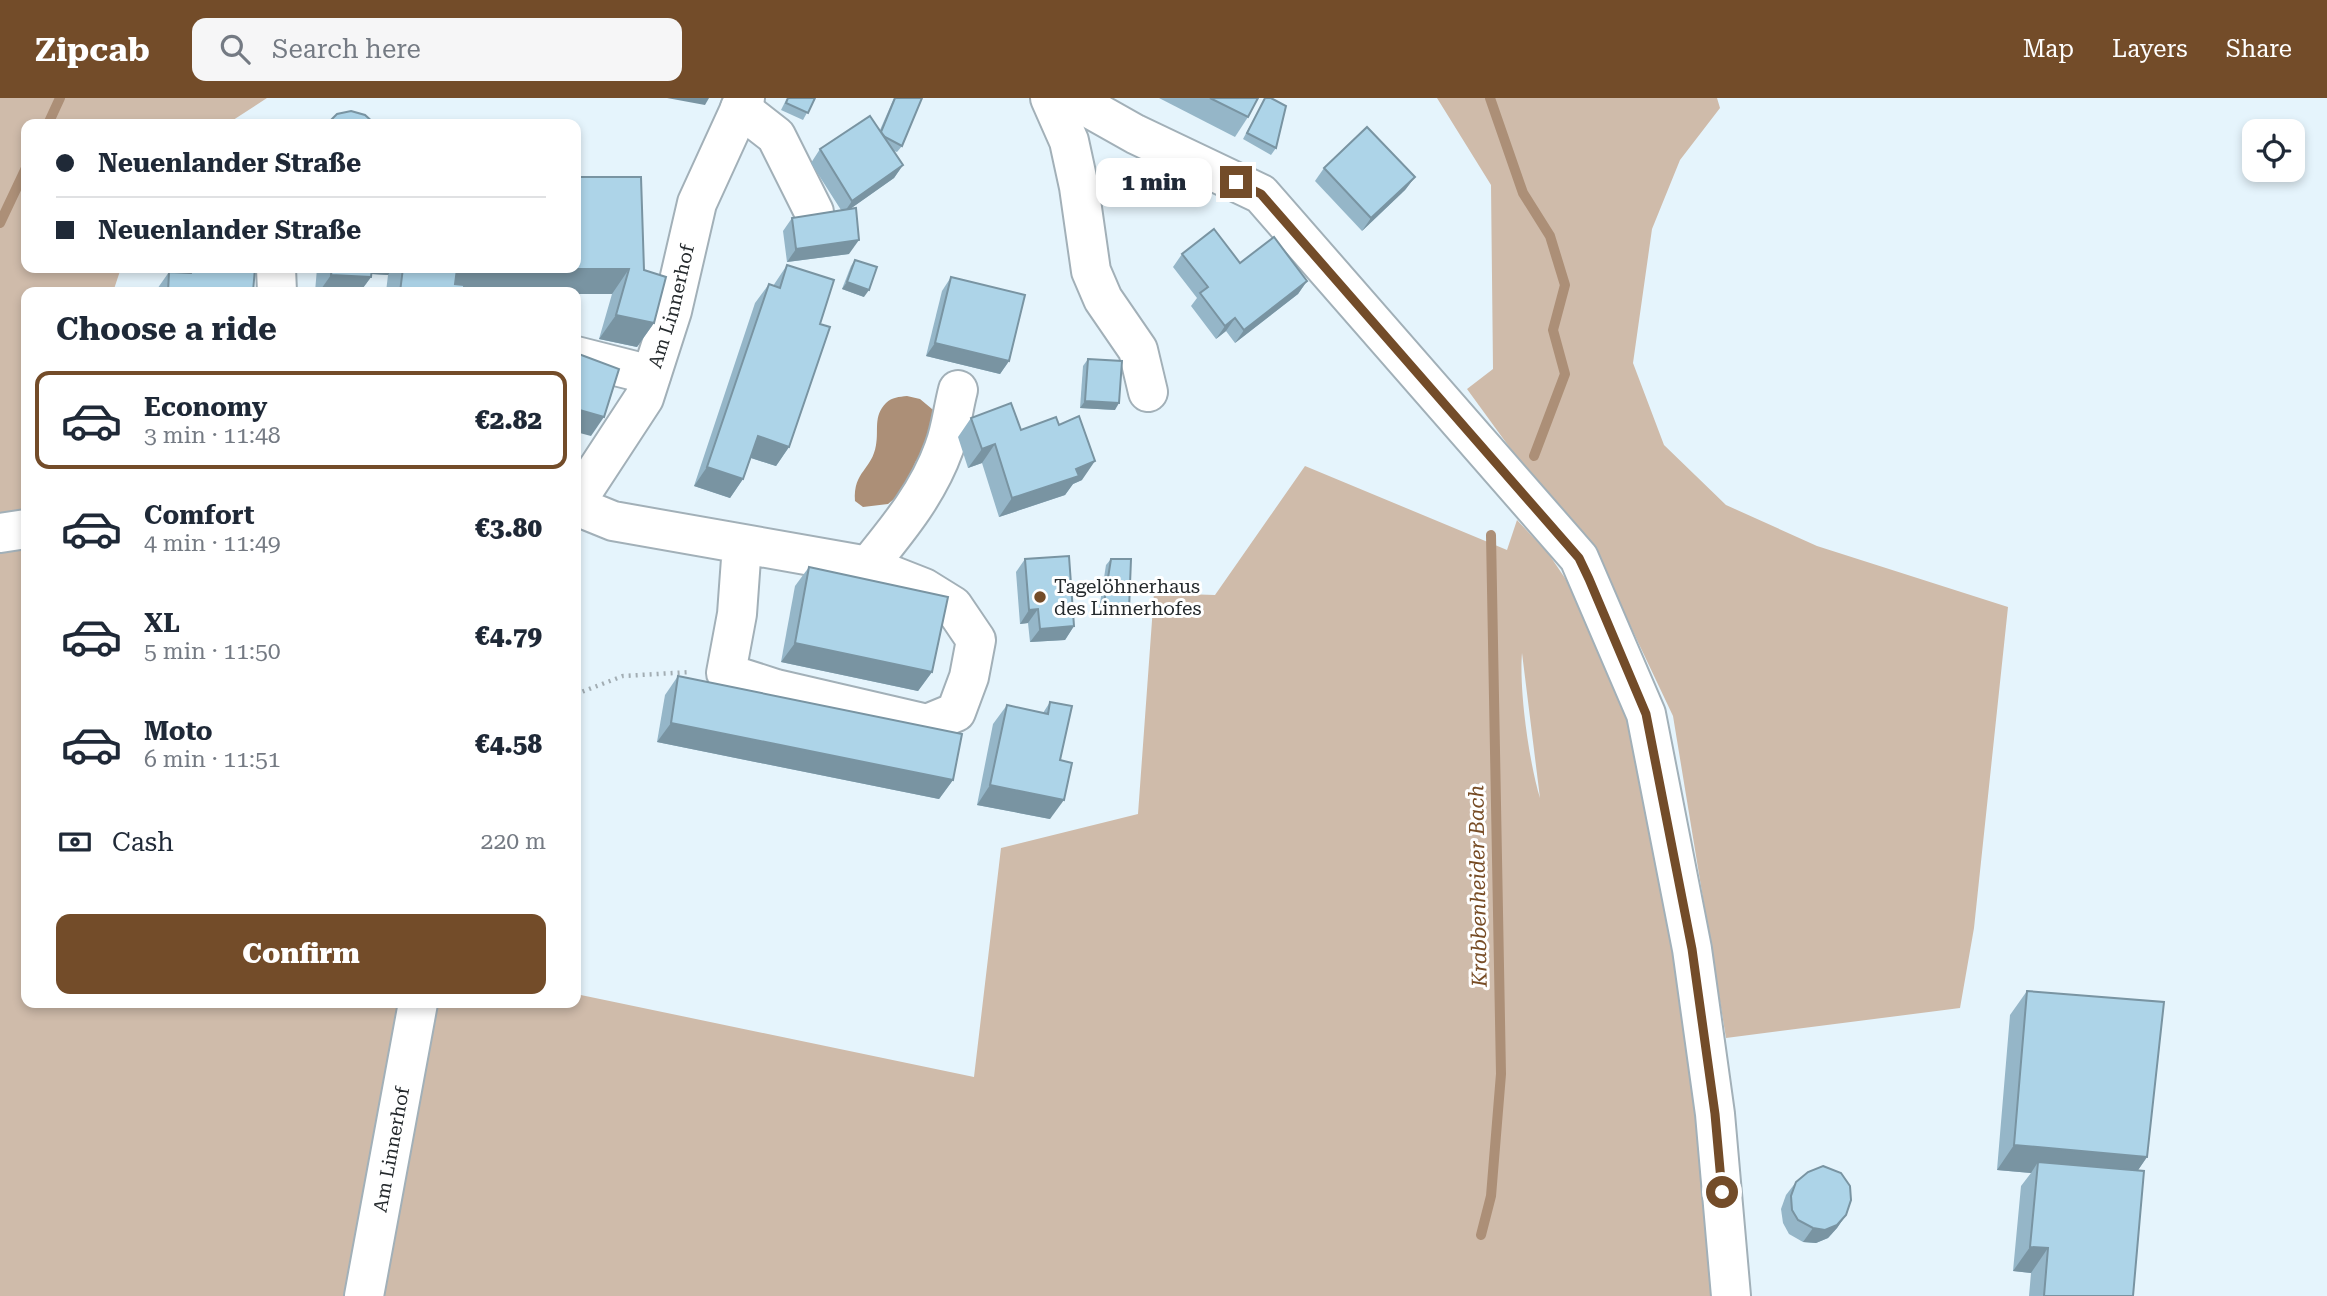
<!DOCTYPE html>
<meta charset="utf-8">
<style>
:root{--surface:#fff;--page:#f6f6f7;--text:#1f2937;--muted:#747a83;--line:#e0e1e3;--accent:#734c29}
body{margin:0;font-family:"Roboto Serif",serif;background:var(--page);color:var(--text);height:100vh;display:flex;flex-direction:column;font-size:26px;white-space:nowrap}
*{box-sizing:border-box;margin:0}
p{font-size:23px;color:var(--muted)}
.icon{flex:none;width:38px;height:38px;fill:none;stroke:currentColor;stroke-width:2;stroke-linecap:round;stroke-linejoin:round}
.map{position:relative;flex:1;overflow:hidden}
.panel{position:absolute;left:21px;top:189px;width:560px;height:721px;display:flex;flex-direction:column;background:var(--surface);border-radius:14px;box-shadow:0 4px 10px #0003}
.panel>*{flex:none}
.top-card{position:absolute;left:21px;top:21px;width:560px;height:154px;border-radius:14px;box-shadow:0 4px 10px #0003;display:grid;align-content:center;height:154px;padding:0 35px;background:var(--surface)}
.buttons{position:absolute;left:2242px;top:21px;display:grid;gap:14px}
.buttons a{display:grid;place-items:center;width:63px;height:63px;border-radius:14px;background:var(--surface);box-shadow:0 4px 10px #0003;font-size:35px}
.end{position:absolute;width:32px;height:32px;margin:-16px;border:9px solid #734c29;background:#fff;box-shadow:0 0 0 4px #fff}
.from{border-radius:50%}
.bubble{position:absolute;height:49px;border-radius:14px;background:var(--surface);box-shadow:0 4px 10px #0003;font-size:23px;font-weight:800;line-height:49px;text-align:center}
.top-card b{display:flex;align-items:center;gap:24px;height:66px;font-size:26px}
.top-card b+b{border-top:2px solid var(--line)}
.top-card i{width:18px;height:18px;background:var(--text)}
ul{padding:0;list-style:none}
li{display:flex;align-items:center;gap:21px;height:98px;margin:0 14px 10px;padding:0 21px;border:4px solid transparent;border-radius:14px}
li div{flex:1}
li b{display:block;font-size:26px}
li em{font-style:normal;font-weight:800}
li.current{border-color:var(--accent)}
li>.icon{width:63px;height:63px;stroke-width:1.5}
h2{padding:0 35px;font-size:32px;line-height:84px}
.pay{display:flex;align-items:center;gap:18px;height:77px;padding:0 35px;font-size:26px}
.pay p{margin-inline-start:auto}
.button{display:flex;gap:14px;margin-top:auto;padding:14px 35px}
.button a{flex:1;height:80px;border-radius:14px;background:var(--accent);color:#fff;font-size:28px;font-weight:800;line-height:80px;text-align:center}
header{display:flex;align-items:center;gap:42px;box-sizing:border-box;height:98px;padding:0 35px;background:var(--accent);color:#fff}
header strong{font-size:33px}
nav{display:flex;gap:38px;margin-inline-start:auto;font-size:24px}
.search{width:490px;height:63px;background:var(--page);display:flex;align-items:center;gap:18px;box-sizing:border-box;padding:0 24px;border-radius:14px;color:var(--muted);font-size:26px}
.map>svg:first-child{display:block}
.green{fill:#cfbbaa;fill-rule:evenodd}
.water{fill:#ac8f77}
.lines{fill:none;stroke-linecap:round;stroke-linejoin:round}
.stream{stroke:#ac8f77;stroke-width:10}
.minor-casing{stroke:#a2b0b8;stroke-width:42}
.path{stroke:#a2adb3;stroke-width:4.5;stroke-dasharray:2 5;stroke-linecap:butt}
.minor{stroke:#fff;stroke-width:38}
.wall{fill:#95b6c8}
.shaded-wall{fill:#7994a2}
.building{fill:#add4e8;stroke:#7994a2;stroke-width:2}
.route{stroke:#734c29;stroke-width:9}
.poi-dot{fill:#734c29;stroke:#fff;stroke-width:2.5}
.labels{text-anchor:middle;stroke-width:6;stroke-linejoin:round;paint-order:stroke}
.street-label{font-size:19px;fill:#252a2d;stroke:#fff}
.poi-label{font-size:19px;fill:#252a2d;stroke:#fff;text-anchor:start}
.water-label{font-size:21px;font-style:italic;fill:#774c25;stroke:#fff}
</style>
<header>
<strong>Zipcab</strong>
<div class="search"><svg class="icon" aria-label="search" viewBox="0 0 24 24"><circle cx="10" cy="10" r="6"/><path d="M15 15l6 6"/></svg>Search here</div>
<nav><a>Map</a><a>Layers</a><a>Share</a></nav>
</header>
<div class="map">
<svg width="2327" height="1198" viewBox="0 0 2327 1198">
<rect width="100%" height="100%" fill="#e5f4fc"/>
<!-- green -->
<g class="green">
<polygon points="0,0 267,0 227,26 26,26 26,170 121,170 113,194 26,194 26,422 0,425"/>
<polygon points="1437,0 1717,0 1720,10 1680,62 1652,131 1633,265 1664,347 1726,407 1817,448 2008,509 1974,830 1960,910 1726,940 1673,618 1602,468 1526,372 1467,291 1493,271 1491,87"/>
<path d="M1305 368 1507 452 1517 422 1548 455 1590 517 1627 603 1682 863 1715 1198H379L433 905H576V896L974 979 1001 750 1138 716 1154 495 1215 497ZM1522 555 1540 700C1529 664 1519 592 1522 555Z"/>
<polygon points="26,436 26,905 408,905 355,1198 0,1198 0,440"/>
</g>
<!-- water -->
<path class="water" d="M907 298 920 301 938 316 934 343 916 363 901 395 888 406 863 409 855 403C853 373 872 372 876 347 879 332 873 318 886 305 892 299 899 299 907 298Z"/>
<g class="lines">
<!-- stream -->
<g class="stream">
<polyline points="1490,0 1523,95 1550,138 1565,187 1553,232 1565,276 1534,358"/>
<polyline points="48,26 60,0"/>
<polyline points="0,125 26,70"/>
<polyline points="1481,1137 1491,1098 1501,976 1491,437"/>
</g>
<defs>
<g id="minor">
<polyline points="1050,0 1069,43 1079,89 1091,173 1103,201 1138,252 1148,294"/>
<polyline points="1071,0 1135,36 1261,96 1579,460 1646,616 1692,851 1715,1016 1731,1198"/>
<polyline points="740,10 776,38 814,114"/>
<polyline points="276,170 277,194"/>
<polyline points="576,258 651,277"/>
<path id="s1" d="M576 404 644 300 672 213 697 105 745 0"/>
<polyline points="576,408 613,423 868,468 924,490 953,508 976,542 969,579 956,614 927,626 776,591 726,575 737,516 742,447"/>
<polyline points="0,435 26,431"/>
<path d="M868 468C898 431 928 395 944 350 951 332 953 311 958 292"/>
<path id="s2" d="M364 1198 418 905"/>
</g>
</defs>
<!-- minor casing -->
<use href="#minor" class="minor-casing"/>
<!-- path -->
<polyline class="path" points="576,596 623,578 691,574"/>
<!-- minor -->
<use href="#minor" class="minor"/>
</g>
<!-- wall -->
<g class="wall">
<polygon points="787,0 815,0 803,22 781,12"/>
<polygon points="894,0 922,0 902,48 897,54 894,53 903,67 894,80 850,111 849,156 787,164 783,133 792,120 841,112 811,65 820,51 880,32"/>
<polygon points="1159,0 1258,0 1248,19 1235,39"/>
<polygon points="1265,0 1276,50 1271,57 1243,41"/>
<polygon points="1324,70 1415,79 1405,92 1362,133 1315,83"/>
<polygon points="1182,156 1240,165 1307,183 1298,196 1235,245 1226,233 1216,241 1191,208 1197,200 1173,169"/>
<polygon points="855,162 864,199 842,191 851,168"/>
<polygon points="787,167 820,226 789,349 776,368 751,360 743,381 730,400 694,388 755,205 769,186 773,188"/>
<polygon points="179,170 255,170 253,194 155,194 169,174 179,175"/>
<polygon points="317,170 576,170 644,172 654,225 637,249 599,241 612,196 576,196 576,194 386,194 388,177 371,176 371,179 360,194 315,194"/>
<polygon points="951,179 1009,263 1000,276 926,258 942,193"/>
<polygon points="1088,261 1115,312 1080,310 1083,268"/>
<polygon points="971,320 1021,332 1082,382 1073,386 1065,397 999,419 982,365 968,370 958,339"/>
<polygon points="1025,461 1074,528 1065,542 1030,544 1028,525 1020,526 1016,474"/>
<polygon points="1111,461 1125,518 1098,518 1106,467"/>
<polygon points="809,469 932,574 918,593 781,564 795,488"/>
<polygon points="678,578 953,682 939,701 657,644 665,597"/>
<polygon points="1050,604 1060,662 1050,721 977,707 993,626 1007,607 1043,615"/>
<polygon points="2027,893 2147,1059 2138,1072 2133,1198 2029,1198 2031,1175 2013,1173 2021,1088 2031,1075 1997,1072 2010,917"/>
<polygon points="1796,1084 1846,1117 1837,1130 1828,1140 1816,1145 1803,1144 1789,1136 1783,1125 1781,1111 1786,1097"/>
</g>
<!-- shaded-wall -->
<g class="shaded-wall">
<polygon points="667,0 709,0 705,7"/>
<polygon points="903,67 894,80 843,116 852,103"/>
<polygon points="1415,79 1405,92 1362,133 1371,120"/>
<polygon points="859,142 849,156 787,164 796,151"/>
<polygon points="360,170 393,170 388,177 356,175"/>
<polygon points="457,171 629,171 612,196 576,196 576,194 441,194"/>
<polygon points="331,177 371,179 360,194 319,194"/>
<polygon points="1307,183 1298,196 1235,245 1244,232"/>
<polygon points="847,184 869,192 864,199 842,191"/>
<polygon points="616,217 654,225 637,249 599,241"/>
<polygon points="1235,220 1226,233 1216,241 1225,228"/>
<polygon points="935,245 1009,263 1000,276 926,258"/>
<polygon points="1085,303 1119,305 1115,312 1080,310"/>
<polygon points="576,311 604,319 591,338 576,334"/>
<polygon points="758,338 789,349 776,368 745,358"/>
<polygon points="995,346 982,365 968,370 982,351"/>
<polygon points="1095,363 1082,382 1073,386 1065,397 999,419 1012,400"/>
<polygon points="707,369 743,381 730,400 694,388"/>
<polygon points="1038,511 1028,525 1020,526 1029,512"/>
<polygon points="1103,511 1129,512 1125,518 1098,518"/>
<polygon points="1074,528 1065,542 1030,544 1040,531"/>
<polygon points="795,545 932,574 918,593 781,564"/>
<polygon points="671,625 953,682 939,701 657,644"/>
<polygon points="990,687 1064,702 1050,721 977,707"/>
<polygon points="2014,1047 2147,1059 2130,1084 2038,1064 2031,1075 1997,1072"/>
<polygon points="1846,1117 1837,1130 1828,1140 1816,1145 1803,1144 1813,1130"/>
<polygon points="2030,1149 2048,1150 2031,1175 2013,1173"/>
</g>
<!-- building -->
<g class="building">
<polygon points="788,0 815,0 808,15 786,5"/>
<polygon points="895,0 922,0 902,48 885,39 881,34"/>
<polygon points="1210,0 1258,0 1248,19"/>
<polygon points="1265,0 1271,0 1286,8 1276,50 1247,35"/>
<polygon points="351,13 365,17 375,26 327,26 337,16"/>
<polygon points="870,18 903,67 852,103 820,51"/>
<polygon points="1367,29 1415,79 1371,120 1324,70"/>
<polygon points="576,79 641,79 644,172 666,179 654,225 616,217 629,171 457,171 455,186 464,187 464,194 400,194 403,170 576,170"/>
<polygon points="856,110 859,142 796,151 792,120"/>
<polygon points="1214,131 1240,165 1274,139 1307,183 1244,232 1235,220 1225,228 1200,195 1208,189 1182,156"/>
<polygon points="855,162 877,169 869,192 847,184"/>
<polygon points="787,167 834,182 820,226 830,229 789,349 758,338 743,381 707,369 769,186 780,190"/>
<polygon points="192,170 255,170 253,194 168,194 169,174 191,175"/>
<polygon points="332,170 372,170 371,179 331,177"/>
<polygon points="951,179 1025,197 1009,263 935,245"/>
<polygon points="576,255 619,271 604,319 576,311"/>
<polygon points="1088,261 1122,263 1119,305 1085,303"/>
<polygon points="1011,305 1021,332 1056,319 1059,327 1079,318 1095,363 1076,371 1079,378 1012,400 995,346 982,351 971,320"/>
<polygon points="1069,458 1074,528 1040,531 1038,511 1029,512 1025,461"/>
<polygon points="1111,461 1131,461 1129,512 1103,511"/>
<polygon points="809,469 948,499 932,574 795,545"/>
<polygon points="678,578 962,636 953,682 671,625"/>
<polygon points="1050,604 1072,608 1060,662 1072,665 1064,702 990,687 1007,607 1048,616"/>
<polygon points="2027,893 2164,904 2147,1059 2014,1047"/>
<polygon points="2038,1064 2144,1073 2133,1198 2044,1198 2048,1150 2030,1149"/>
<polygon points="1823,1068 1841,1075 1850,1088 1851,1102 1846,1117 1837,1127 1825,1132 1813,1130 1798,1122 1792,1112 1791,1098 1796,1084 1808,1074"/>
</g>
<g class="lines">
<!-- route -->
<polyline class="route" points="1236,84 1261,96 1579,460 1589,481 1646,616 1692,851 1715,1016 1722,1094"/>
</g>
<!-- markers -->
<circle class="poi-dot" cx="1040" cy="499" r="7"/>
<g class="labels">
<!-- street labels -->
<g class="street-label">
<text dy="7" stroke="none"><textPath href="#s1" startOffset="220">Am Linnerhof</textPath></text>
<text dy="7" stroke="none"><textPath href="#s2" startOffset="149">Am Linnerhof</textPath></text>
</g>
<!-- poi labels -->
<g class="poi-label">
<text x="1054" y="495">Tagelöhnerhaus<tspan x="1054" dy="22">des Linnerhofes</tspan></text>
</g>
<!-- water labels -->
<g class="water-label">
<text transform="translate(1478 788) rotate(-91)" y="7">Krabbenheider Bach</text>
</g>
</g>
</svg>
<div class="buttons">
<a><svg class="icon" aria-label="locate" viewBox="0 0 24 24"><circle cx="12" cy="12" r="6"/><path d="M12 2v4M12 18v4M2 12h4M18 12h4"/></svg></a>
</div>
<i class="end from" style="left:1722px;top:1094px"></i>
<i class="end" style="left:1236px;top:84px"></i>
<div class="bubble" style="left:1096px;top:60px;width:116px">1 min</div>
<div class="top-card">
<b><i class="from"></i>Neuenlander Straße</b>
<b><i></i>Neuenlander Straße</b>
</div>
<section class="panel">
<h2>Choose a ride</h2>
<ul>
<li class="current"><svg class="icon" aria-label="car" viewBox="0 0 24 24"><path d="M5 17H2v-5l4-1 3-4h7l3 4 3 1v5h-3M9 17h6M6 11h13"/><circle cx="7" cy="17" r="2"/><circle cx="17" cy="17" r="2"/></svg><div><b>Economy</b><p>3 min · 11:48</p></div><em>€2.82</em></li>
<li><svg class="icon" aria-label="car" viewBox="0 0 24 24"><path d="M5 17H2v-5l4-1 3-4h7l3 4 3 1v5h-3M9 17h6M6 11h13"/><circle cx="7" cy="17" r="2"/><circle cx="17" cy="17" r="2"/></svg><div><b>Comfort</b><p>4 min · 11:49</p></div><em>€3.80</em></li>
<li><svg class="icon" aria-label="car" viewBox="0 0 24 24"><path d="M5 17H2v-5l4-1 3-4h7l3 4 3 1v5h-3M9 17h6M6 11h13"/><circle cx="7" cy="17" r="2"/><circle cx="17" cy="17" r="2"/></svg><div><b>XL</b><p>5 min · 11:50</p></div><em>€4.79</em></li>
<li><svg class="icon" aria-label="car" viewBox="0 0 24 24"><path d="M5 17H2v-5l4-1 3-4h7l3 4 3 1v5h-3M9 17h6M6 11h13"/><circle cx="7" cy="17" r="2"/><circle cx="17" cy="17" r="2"/></svg><div><b>Moto</b><p>6 min · 11:51</p></div><em>€4.58</em></li>
</ul>
<div class="pay"><svg class="icon" aria-label="cash" viewBox="0 0 24 24"><path d="M3 7h18v10H3z"/><circle cx="12" cy="12" r="2"/></svg>Cash<p>220 m</p></div>
<div class="button"><a>Confirm</a></div>
</section>
</div>
